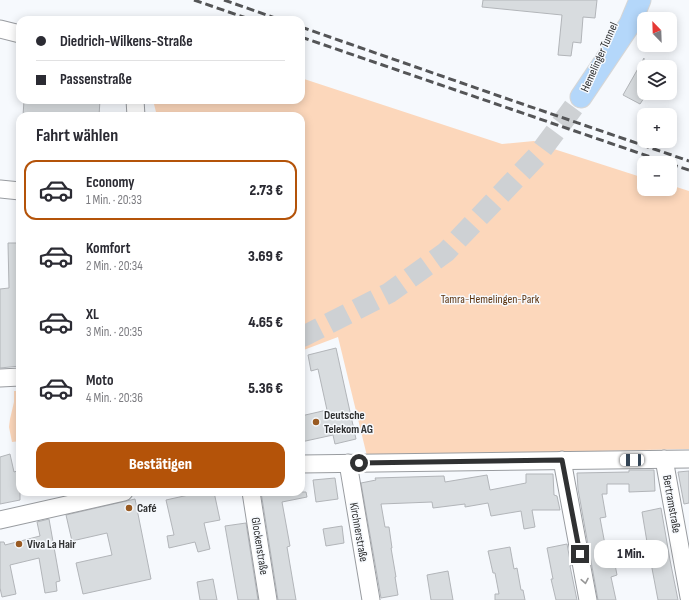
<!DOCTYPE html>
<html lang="de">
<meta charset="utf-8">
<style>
:root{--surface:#fff;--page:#f7f7f7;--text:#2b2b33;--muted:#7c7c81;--line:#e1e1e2;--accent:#b45309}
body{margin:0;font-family:"Sofia Sans Condensed",sans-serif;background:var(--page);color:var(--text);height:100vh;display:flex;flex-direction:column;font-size:15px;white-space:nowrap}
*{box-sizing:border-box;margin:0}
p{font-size:13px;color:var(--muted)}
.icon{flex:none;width:22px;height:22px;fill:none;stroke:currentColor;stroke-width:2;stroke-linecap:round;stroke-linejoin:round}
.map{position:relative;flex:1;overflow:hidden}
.panel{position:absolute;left:16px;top:112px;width:289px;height:384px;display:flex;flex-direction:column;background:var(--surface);border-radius:12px;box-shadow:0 2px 10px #0003}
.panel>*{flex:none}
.guide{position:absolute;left:16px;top:16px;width:289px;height:88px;border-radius:12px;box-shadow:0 2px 10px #0003;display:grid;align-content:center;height:88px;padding:0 20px;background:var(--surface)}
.needle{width:26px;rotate:337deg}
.buttons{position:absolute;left:637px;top:12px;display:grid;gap:8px}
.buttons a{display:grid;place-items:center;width:40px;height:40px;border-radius:8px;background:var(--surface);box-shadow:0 2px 10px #0003;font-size:20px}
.end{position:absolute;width:18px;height:18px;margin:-9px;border:5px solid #303132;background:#fff;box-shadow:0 0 0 2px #fff}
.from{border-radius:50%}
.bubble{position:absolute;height:28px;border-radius:12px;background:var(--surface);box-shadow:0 2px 10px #0003;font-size:13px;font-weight:800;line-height:28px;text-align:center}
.car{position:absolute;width:12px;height:24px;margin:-12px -6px;border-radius:5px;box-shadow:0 0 3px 1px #0007;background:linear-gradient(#fff 24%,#345 0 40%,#fff 0 76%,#345 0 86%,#fff 0)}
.guide b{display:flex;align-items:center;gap:14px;height:38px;font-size:15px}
.guide b+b{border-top:1px solid var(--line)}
.guide i{width:10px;height:10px;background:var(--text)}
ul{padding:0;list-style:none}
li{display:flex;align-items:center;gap:12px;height:60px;margin:0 8px 6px;padding:0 12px;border:2px solid transparent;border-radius:12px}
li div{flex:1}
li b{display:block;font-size:15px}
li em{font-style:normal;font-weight:800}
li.active{border-color:var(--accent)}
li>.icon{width:36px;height:36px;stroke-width:1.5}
h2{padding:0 20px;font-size:18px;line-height:48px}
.button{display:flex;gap:8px;margin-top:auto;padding:8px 20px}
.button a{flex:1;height:46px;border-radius:12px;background:var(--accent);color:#fff;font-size:16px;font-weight:800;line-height:46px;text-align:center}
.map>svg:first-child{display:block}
.green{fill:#fcd7bb}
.building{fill:#d8dcdf;stroke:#b2b5b9}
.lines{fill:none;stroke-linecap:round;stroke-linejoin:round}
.major-tunnel{stroke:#ced1d4;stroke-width:21;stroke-dasharray:21 10;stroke-linecap:butt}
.minor-casing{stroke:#999ca0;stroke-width:19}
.major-casing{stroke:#d6d6d6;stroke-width:23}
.minor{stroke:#fff;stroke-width:17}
.major{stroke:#b4d7fa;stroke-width:21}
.rail{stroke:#545557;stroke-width:3;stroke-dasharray:8 4;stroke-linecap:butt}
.oneway{stroke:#989898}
.route{stroke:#303132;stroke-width:5}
.poi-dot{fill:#995a22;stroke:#f6f9fd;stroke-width:1.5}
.labels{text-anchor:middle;stroke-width:3;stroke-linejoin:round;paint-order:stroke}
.street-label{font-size:12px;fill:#303132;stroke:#f6f9fd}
.park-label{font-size:12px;fill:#5c340f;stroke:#f6f9fd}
.poi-label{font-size:12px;font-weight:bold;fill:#303132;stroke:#f6f9fd;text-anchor:start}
</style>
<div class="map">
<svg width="689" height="600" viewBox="0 0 689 600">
<rect width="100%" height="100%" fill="#f6f9fd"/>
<!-- green -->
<g class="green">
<polygon points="301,78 502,144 534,141 557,150 644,178 644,189 670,189 670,185 689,191 689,449 367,456 338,337 301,351 301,116 157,116 153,100 301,100"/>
<polygon points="14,391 20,391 20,441 12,442 9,427 10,419 14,402"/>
</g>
<!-- building -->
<g class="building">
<polygon points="483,0 597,0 595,18 583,17 581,43 573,42 571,56 558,55 562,15 482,7"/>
<polygon points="644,58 644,98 640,104 623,95"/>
<polygon points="24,100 100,100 99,116 23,116"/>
<polygon points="8,243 20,243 20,366 0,368 0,289 9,288"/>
<polygon points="336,348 356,439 335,444 333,435 301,442 301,416 327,410 318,369 311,371 308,355"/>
<polygon points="10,454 14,472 20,470 20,500 0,504 0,457"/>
<polygon points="629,470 654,470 655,491 629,492 629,484 607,484 607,494 602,494 606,517 600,518 607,555 613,554 617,575 611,577 616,600 598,600 578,489 577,473 629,472"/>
<polygon points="689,471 689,503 684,504 678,472"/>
<polygon points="526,474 553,474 554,495 557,496 560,510 532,510 535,527 524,529 521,511 491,516 488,503 465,507 465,504 433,508 432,502 381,504 385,527 389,527 392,548 391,548 396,577 395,577 398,595 381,598 361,483 376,480 375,478 444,476 445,482 487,475 490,490 526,483"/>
<polygon points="335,478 338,499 316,502 313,480"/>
<polygon points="202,492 214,492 220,520 204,523 210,549 198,552 195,542 169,548 167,536 174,535 166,500"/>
<polygon points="261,492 306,492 307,497 282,502 290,546 287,547 296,600 278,600"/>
<polygon points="135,499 151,579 83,594 76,563 112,555 107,533 72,541 66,515"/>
<polygon points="661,508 670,560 678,600 658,600 647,542 642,512"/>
<polygon points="49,519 60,581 56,582 57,591 45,593 39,558 10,565 16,594 2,597 0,588 0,542 4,542 5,545 40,536 37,522"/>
<polygon points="246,523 258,600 238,600 225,526"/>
<polygon points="342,526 344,543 326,546 323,529"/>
<polygon points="567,544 571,566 570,566 577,600 556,600 551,579 553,579 547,548"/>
<polygon points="510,547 514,569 517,568 521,590 523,590 525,600 495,600 495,594 499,594 495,573 493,573 488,551"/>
<polygon points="448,571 453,600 431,600 427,575"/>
<polygon points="213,579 217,600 200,600 197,582"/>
</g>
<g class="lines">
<!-- major-tunnel -->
<polyline class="major-tunnel" points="301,337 306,335 389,293 446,252 538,155 581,97"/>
<defs>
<g id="minor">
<polyline points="0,29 20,34"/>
<polyline points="135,100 136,116"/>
<polyline points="0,189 20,191"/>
<polyline points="0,378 20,377"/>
<polyline points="664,459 689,597"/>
<polyline points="562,460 588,600"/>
<polyline points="348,463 371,600"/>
<polyline points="301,464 689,459"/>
<polyline points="251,492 268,600"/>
<polyline points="0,520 124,492"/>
</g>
<polyline id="major" points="581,97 630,24 640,0"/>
</defs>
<!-- minor casing -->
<use href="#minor" class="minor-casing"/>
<!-- major casing -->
<use href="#major" class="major-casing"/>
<!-- minor -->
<use href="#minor" class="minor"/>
<!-- major -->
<use href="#major" class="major"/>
<!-- rail -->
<g class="rail">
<polyline points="194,0 252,20"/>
<polyline points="224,0 281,20"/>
<polyline points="301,27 502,97 689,161"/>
<polyline points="301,37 668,163"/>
<polyline points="670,164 689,170"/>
</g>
</g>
<!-- one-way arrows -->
<defs><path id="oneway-chevron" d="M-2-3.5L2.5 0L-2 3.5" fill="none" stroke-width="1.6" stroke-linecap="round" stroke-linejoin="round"/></defs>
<use class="oneway" href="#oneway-chevron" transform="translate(585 581) rotate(79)"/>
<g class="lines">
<!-- route -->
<polyline class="route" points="359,463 562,460 580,554"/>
</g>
<!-- markers -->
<g class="poi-dot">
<circle cx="316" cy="422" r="4"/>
<circle cx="129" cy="508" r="4"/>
<circle cx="19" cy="544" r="4"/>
</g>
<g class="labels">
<!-- street labels -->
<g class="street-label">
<text transform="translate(599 57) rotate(-66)" y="4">Hemelinger Tunnel</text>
<text transform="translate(672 504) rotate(80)" y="4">Bertramstraße</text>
<text transform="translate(359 532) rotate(80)" y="4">Kirchnerstraße</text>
<text transform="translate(260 546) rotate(81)" y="4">Glockenstraße</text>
</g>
<!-- park labels -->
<g class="park-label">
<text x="490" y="303">Tamra-Hemelingen-Park</text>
</g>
<!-- poi labels -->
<g class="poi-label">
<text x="324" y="419">Deutsche<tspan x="324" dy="14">Telekom AG</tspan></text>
<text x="137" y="512">Café</text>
<text x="27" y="548">Viva La Hair</text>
</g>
</g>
</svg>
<div class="buttons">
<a><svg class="needle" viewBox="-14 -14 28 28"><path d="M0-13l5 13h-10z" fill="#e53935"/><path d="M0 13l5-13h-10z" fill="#7c7c81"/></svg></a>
<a><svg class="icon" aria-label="layers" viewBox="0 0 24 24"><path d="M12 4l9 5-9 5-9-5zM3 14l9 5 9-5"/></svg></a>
<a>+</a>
<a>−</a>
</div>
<i class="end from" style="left:359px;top:463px"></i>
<i class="end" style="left:580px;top:554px"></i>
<div class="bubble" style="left:594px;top:540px;width:74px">1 Min.</div>
<i class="car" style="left:632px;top:460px;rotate:269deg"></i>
<div class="guide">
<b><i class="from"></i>Diedrich-Wilkens-Straße</b>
<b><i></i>Passenstraße</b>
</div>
<section class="panel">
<h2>Fahrt wählen</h2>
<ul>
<li class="active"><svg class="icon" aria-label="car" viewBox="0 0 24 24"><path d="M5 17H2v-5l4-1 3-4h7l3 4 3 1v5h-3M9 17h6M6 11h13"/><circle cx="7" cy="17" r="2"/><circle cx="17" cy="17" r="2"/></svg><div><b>Economy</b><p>1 Min. · 20:33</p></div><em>2.73 €</em></li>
<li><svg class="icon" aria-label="car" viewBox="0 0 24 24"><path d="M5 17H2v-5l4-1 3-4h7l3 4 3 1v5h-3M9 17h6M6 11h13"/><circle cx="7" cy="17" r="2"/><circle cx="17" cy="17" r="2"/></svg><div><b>Komfort</b><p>2 Min. · 20:34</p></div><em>3.69 €</em></li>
<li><svg class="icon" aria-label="car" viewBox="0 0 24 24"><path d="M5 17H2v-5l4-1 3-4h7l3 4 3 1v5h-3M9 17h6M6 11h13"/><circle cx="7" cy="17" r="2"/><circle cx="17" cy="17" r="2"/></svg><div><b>XL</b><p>3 Min. · 20:35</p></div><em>4.65 €</em></li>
<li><svg class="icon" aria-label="car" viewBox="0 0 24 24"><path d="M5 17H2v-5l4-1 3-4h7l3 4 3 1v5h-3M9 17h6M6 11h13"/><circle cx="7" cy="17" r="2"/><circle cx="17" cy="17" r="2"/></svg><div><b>Moto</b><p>4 Min. · 20:36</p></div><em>5.36 €</em></li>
</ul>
<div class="button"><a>Bestätigen</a></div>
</section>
</div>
